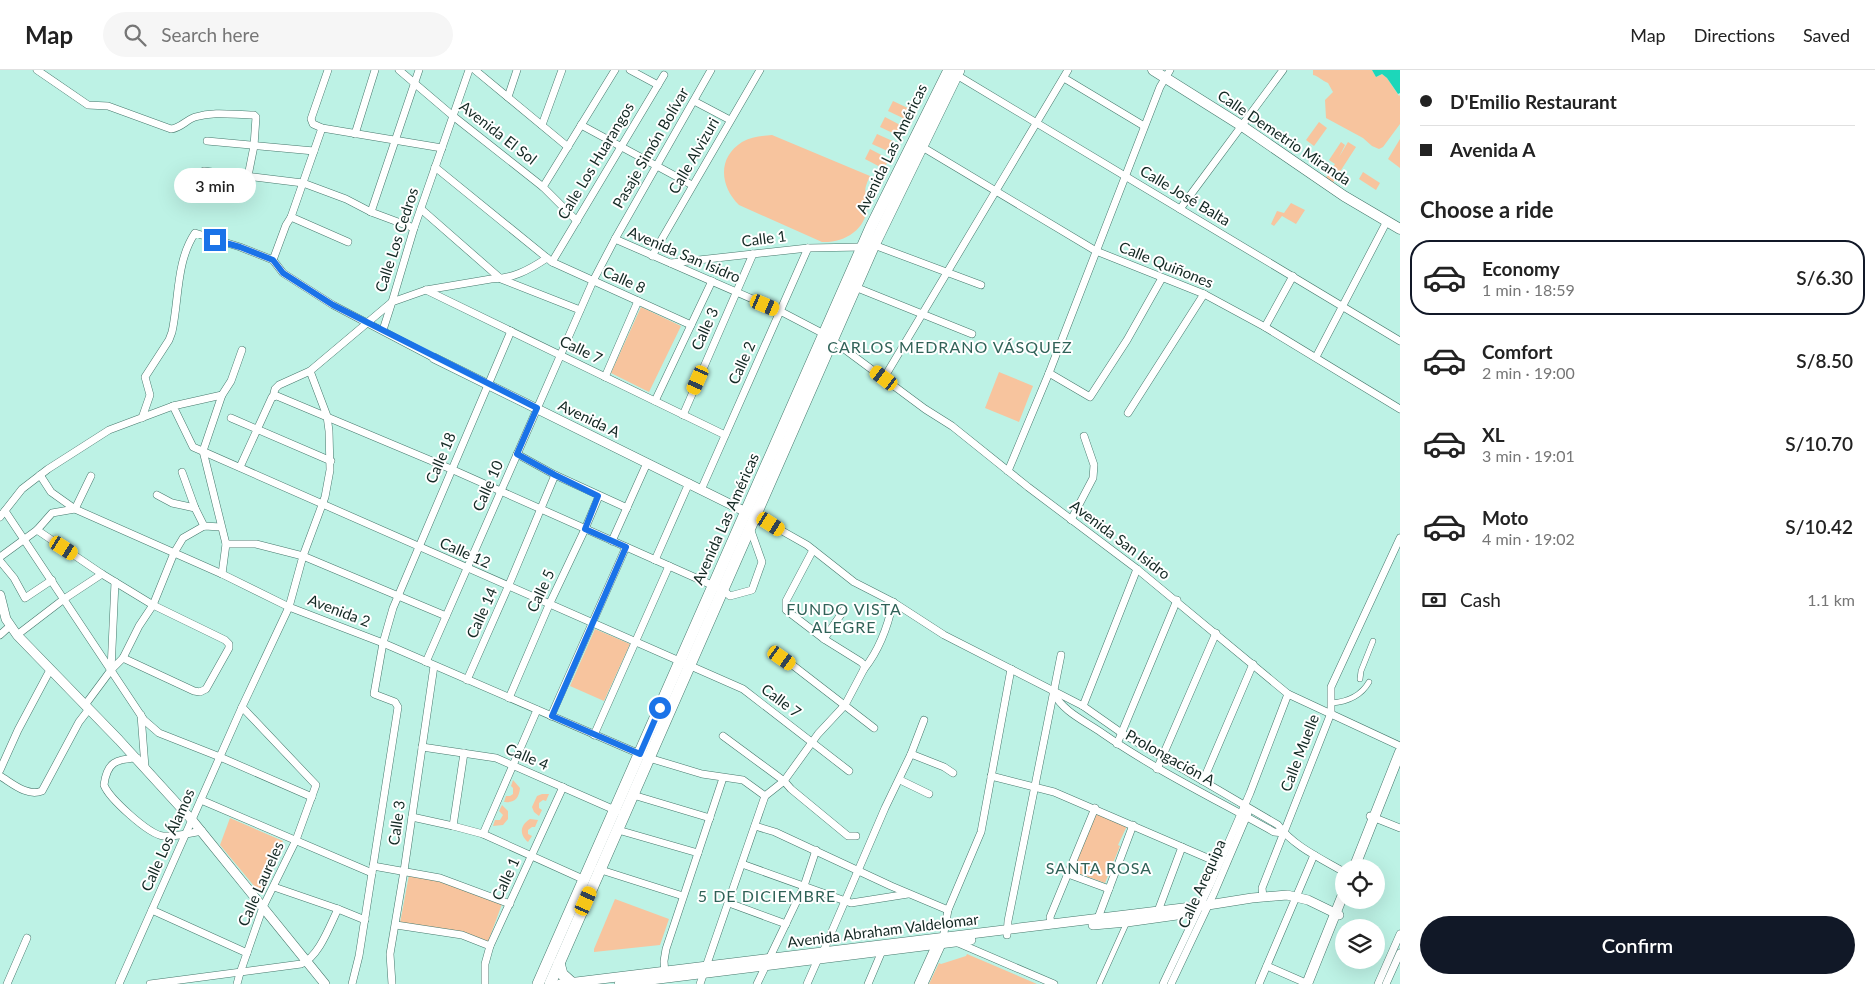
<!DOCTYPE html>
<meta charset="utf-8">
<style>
:root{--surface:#fff;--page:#f6f6f6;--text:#222;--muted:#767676;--line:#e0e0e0;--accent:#111827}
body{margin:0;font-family:Lato,sans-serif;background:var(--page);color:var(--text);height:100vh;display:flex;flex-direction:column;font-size:19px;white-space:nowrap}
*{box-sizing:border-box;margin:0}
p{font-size:16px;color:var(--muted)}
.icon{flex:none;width:28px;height:28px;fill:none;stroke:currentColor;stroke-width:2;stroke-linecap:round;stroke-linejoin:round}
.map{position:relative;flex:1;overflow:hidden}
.drawer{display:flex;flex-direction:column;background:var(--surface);width:475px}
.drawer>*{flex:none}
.hud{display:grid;align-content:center;height:110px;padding:0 20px;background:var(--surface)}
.tools{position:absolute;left:1335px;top:789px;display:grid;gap:10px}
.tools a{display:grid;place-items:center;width:50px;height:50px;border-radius:50%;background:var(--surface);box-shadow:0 5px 20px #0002;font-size:25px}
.end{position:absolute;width:22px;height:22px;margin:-11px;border:6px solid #1a73e8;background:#fff;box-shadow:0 0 0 2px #fff}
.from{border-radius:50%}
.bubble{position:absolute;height:35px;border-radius:18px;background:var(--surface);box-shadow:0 5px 20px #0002;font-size:16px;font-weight:600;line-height:35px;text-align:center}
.car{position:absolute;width:15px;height:30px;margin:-15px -8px;border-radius:6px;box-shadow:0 0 4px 1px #0007;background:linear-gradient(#f5c518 24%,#345 0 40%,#f5c518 0 76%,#345 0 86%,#f5c518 0)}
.hud b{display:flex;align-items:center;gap:18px;height:48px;font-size:19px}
.hud b+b{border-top:1px solid var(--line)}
.hud i{width:12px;height:12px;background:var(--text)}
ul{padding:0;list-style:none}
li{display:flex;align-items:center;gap:15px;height:75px;margin:0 10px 8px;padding:0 10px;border:2px solid transparent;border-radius:20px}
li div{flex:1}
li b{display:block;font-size:19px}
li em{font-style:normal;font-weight:600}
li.active{border-color:var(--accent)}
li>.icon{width:45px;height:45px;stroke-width:1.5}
h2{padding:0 20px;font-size:22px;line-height:60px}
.pay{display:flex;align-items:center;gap:12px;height:55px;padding:0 20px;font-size:19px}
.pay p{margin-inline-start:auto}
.cta{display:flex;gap:10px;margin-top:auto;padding:10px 20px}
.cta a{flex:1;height:58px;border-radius:30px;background:var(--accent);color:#fff;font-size:20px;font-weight:600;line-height:58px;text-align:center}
header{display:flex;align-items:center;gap:30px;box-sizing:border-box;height:70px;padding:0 25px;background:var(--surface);border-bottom:1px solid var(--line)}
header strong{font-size:24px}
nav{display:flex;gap:28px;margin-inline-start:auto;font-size:18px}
.search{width:350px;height:45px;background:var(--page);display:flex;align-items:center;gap:12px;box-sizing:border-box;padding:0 18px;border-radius:28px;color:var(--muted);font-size:19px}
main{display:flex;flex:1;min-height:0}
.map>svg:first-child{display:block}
.green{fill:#f7c49e}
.water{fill:#1cd7ba}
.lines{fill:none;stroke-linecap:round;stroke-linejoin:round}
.pedestrian-casing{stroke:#46786c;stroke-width:6}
.minor-casing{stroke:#46786c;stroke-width:8}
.tertiary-casing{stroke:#46786c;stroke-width:10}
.secondary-casing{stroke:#46786c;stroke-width:11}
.primary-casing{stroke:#46786c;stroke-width:12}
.pedestrian{stroke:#fff;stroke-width:5}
.minor{stroke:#fff;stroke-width:7}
.tertiary{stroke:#fff;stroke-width:9}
.secondary{stroke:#fff;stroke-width:10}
.primary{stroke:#fff;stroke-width:11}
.route{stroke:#1a73e8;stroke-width:6}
.labels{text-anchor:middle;stroke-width:4;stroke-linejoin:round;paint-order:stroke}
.street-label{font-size:15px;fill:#132823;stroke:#fff}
.neighbourhood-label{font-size:16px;letter-spacing:1px;fill:#306258;stroke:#fff}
</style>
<header>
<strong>Map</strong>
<div class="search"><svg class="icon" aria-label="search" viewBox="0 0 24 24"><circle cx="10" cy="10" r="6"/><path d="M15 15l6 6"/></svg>Search here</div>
<nav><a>Map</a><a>Directions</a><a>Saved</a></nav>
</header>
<main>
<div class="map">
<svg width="1400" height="914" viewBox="0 0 1400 914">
<rect width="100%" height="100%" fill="#bdf2e5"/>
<!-- green -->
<g class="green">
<path d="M1313 0H1372L1376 7 1382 4 1387 8 1399 26 1400 25V54L1383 77 1379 79 1372 76 1363 68 1326 48 1325 30 1333 22 1328 13C1322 11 1319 6 1313 5Z"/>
<polygon points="893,31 912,40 907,50 888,41"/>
<polygon points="885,47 904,57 899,66 880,57"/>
<polygon points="1319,52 1327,58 1314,76 1306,70"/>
<polygon points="877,64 897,73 892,83 872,74"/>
<path d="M772 65 870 106C861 125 868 120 867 137 866 160 844 173 822 172L739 135C720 116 717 88 742 72 751 67 762 66 772 65Z"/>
<polygon points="1400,69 1400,98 1388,89"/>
<polygon points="1341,72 1345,75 1339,87 1348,72 1356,77 1332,114 1325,109 1335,94 1329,90"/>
<polygon points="870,79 889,89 884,99 865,89"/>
<polygon points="1363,102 1380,113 1376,120 1359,109"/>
<polygon points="1291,133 1305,140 1296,154 1282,146 1274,156 1271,154 1277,141 1284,143"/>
<polygon points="641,237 681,256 649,322 611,303"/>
<polygon points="999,302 1033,316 1019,352 985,338"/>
<polygon points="595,559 630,574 604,631 570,616"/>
<path d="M513 710 520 718C519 729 514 733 504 732L506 726H510L513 724V718L511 716Z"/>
<polygon points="542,724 549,724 546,731 543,730 539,733 539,738 542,740 539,746 534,742 532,737 537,726"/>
<polygon points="502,735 508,741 508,749 503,755 493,756 495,750 500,750 503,745 499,741"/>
<polygon points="1096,744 1127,756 1118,775 1120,776 1105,813 1072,801"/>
<polygon points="230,748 283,771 260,823 220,775"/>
<path d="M530 749 538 750 535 757H532L528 760V764L532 766 528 772C520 765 519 756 530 749Z"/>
<polygon points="409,805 440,811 502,834 488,872 464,863 400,853"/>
<polygon points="615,829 669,849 660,875 594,882 594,879"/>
<polygon points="967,884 1037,914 929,914 939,893 941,894 966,886"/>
</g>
<!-- water -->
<polygon class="water" points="1372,0 1400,0 1400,23 1398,24 1387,8 1382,4 1376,7"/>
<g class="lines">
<defs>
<g id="pedestrian">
<polyline points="1360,609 1361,601 1373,571"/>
<path d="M1331 633C1346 632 1361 626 1369 612"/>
<polyline points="1099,914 1127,852"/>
</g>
<g id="minor">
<path d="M37 0 88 35 108 36 171 59C181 58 186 50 195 47 216 41 233 45 254 45L256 47 254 76 248 106"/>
<polyline points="328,0 311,49 313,54 322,58 442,78"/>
<polyline points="399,0 453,46 543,117 577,151"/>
<polyline points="475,0 568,77"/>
<polyline points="630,0 658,15"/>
<polyline points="955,4 1400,271"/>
<polyline points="1064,8 1144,56"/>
<polyline points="508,27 517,0"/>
<polyline points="694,31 730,50"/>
<polyline points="542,55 562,0"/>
<polyline points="581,55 692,115"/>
<polyline points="355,64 375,0"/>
<polyline points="207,71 314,81"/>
<polyline points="919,75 1096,181 1204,224 1265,257 1400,339"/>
<polyline points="435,97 552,192 691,255"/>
<polyline points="204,101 303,113 346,129 371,142 414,158"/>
<polyline points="543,117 615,0"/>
<polyline points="421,139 501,209 580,240"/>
<polyline points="1180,139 1283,0"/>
<polyline points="371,142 419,0"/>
<polyline points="291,147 348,172"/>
<polyline points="615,169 780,241 824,264 925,339 952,356 1028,417 1137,499 1288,624 1400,676"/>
<polyline points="874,175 981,215"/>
<polyline points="652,186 760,0"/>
<polyline points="273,190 286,155 291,147 322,58"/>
<polyline points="552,192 664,5"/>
<polyline points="671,193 808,178 862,177"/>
<polyline points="855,217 972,264"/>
<polyline points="426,220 725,365"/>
<polyline points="1265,257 1293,206"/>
<path d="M383 260 392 232 426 220 491 209C512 209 529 200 547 188"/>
<polyline points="242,280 231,311 222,325 173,336 193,377 743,619 849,701"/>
<polyline points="1316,287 1387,151"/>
<polyline points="1049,303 1090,327 1127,270 1162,208"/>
<polyline points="605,307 638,231"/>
<polyline points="884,308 1068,0"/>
<polyline points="273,327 275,319 279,315 310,301 392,232 414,158 469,0"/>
<polyline points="655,331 712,211"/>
<polyline points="1128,343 1204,224"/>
<polyline points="683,345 753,184"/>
<path d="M142 348 150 325 145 307 169 270 172 262C179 230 176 191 195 163L240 177 273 190 283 203 333 235 434 288"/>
<polyline points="231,348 331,391"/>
<polyline points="517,384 555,405 627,438"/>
<polyline points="240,397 272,327 277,326 451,399 714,516 723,520 730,526 752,520 762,492 750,458"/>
<polyline points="1008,401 1049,303 1160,17 1170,0"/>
<polyline points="182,402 195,438 204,456"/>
<polyline points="40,405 51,422 75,439 222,504 289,537 383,573 649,688 702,704 743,710 765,726"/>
<polyline points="701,420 808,178"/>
<polyline points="157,425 172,433 195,438"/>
<polyline points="5,441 144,650 159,663 220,687 312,727"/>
<path d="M754 445 807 475 854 512 893 532 944 565 1083 636 1123 664 1278 755C1293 776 1322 789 1344 802"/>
<polyline points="0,447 22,419 48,399 109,360 173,336"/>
<polyline points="1071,450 1093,408 1094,395 1084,366"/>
<polyline points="37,460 102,504 153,535 225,570 229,574 229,578 206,619 200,622 194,621 123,588"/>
<polyline points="612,471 647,393"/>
<polyline points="226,474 256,474 303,486 446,546"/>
<polyline points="0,487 37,460 52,443 75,439 91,406"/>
<polyline points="655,490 689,413"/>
<polyline points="0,491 14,508 25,528 52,510"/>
<polyline points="222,504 226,474 203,381 222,325"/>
<polyline points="0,565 10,556"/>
<polyline points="17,565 64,529 102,504"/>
<polyline points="824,569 844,540"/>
<polyline points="773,580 874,658"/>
<polyline points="426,592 593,211 615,169 711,0"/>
<path d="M864 599C880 579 888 556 893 532"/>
<polyline points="111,600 115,512"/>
<polyline points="467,610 508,517 555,405"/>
<path d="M1053 622C1063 642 1085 651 1102 663 1157 701 1217 730 1274 762L1284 763"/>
<polyline points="509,628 549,535 585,459 599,426"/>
<polyline points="85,635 111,600 123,588 139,556 153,535 174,483 183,468 204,456 221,457"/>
<polyline points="1083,636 1137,499"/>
<polyline points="141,645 145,697"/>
<polyline points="551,646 626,477"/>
<polyline points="594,665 669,496"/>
<polyline points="723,666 784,711 791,719 848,766 856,766"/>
<polyline points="1117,674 1177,530"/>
<polyline points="422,677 496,688 617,741"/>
<polyline points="911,684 944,697 953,703"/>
<path d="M137 688C116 689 107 692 104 715 109 728 148 764 163 766 175 767 190 763 202 761"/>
<polyline points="1157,699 1216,563"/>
<polyline points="0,700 18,660 50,600"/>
<path d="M0 706C12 713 27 727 42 721L79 652 89 639"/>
<polyline points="991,706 1054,722 1219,793"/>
<polyline points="900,710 929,724"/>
<polyline points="1203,711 1253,594"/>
<polyline points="633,725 710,748"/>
<polyline points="201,730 372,803"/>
<polyline points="1370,746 1400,758"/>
<polyline points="412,747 453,756 483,764 585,810"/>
<polyline points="453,756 464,683"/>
<polyline points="755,756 775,762 891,816 948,840"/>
<polyline points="618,760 698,783"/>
<polyline points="483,764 537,640"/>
<polyline points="742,794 851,833 908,824"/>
<polyline points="373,796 440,808 510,834"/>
<polyline points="598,799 683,826"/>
<polyline points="1068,804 1109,819"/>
<polyline points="274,817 338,839 365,850"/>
<polyline points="1263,827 1262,818 1331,643 1331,617 1400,468"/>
<polyline points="729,833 786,854"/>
<polyline points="152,840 247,883"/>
<polyline points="1158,841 1182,777"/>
<polyline points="1098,853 1098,848 1133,755"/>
<polyline points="1051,854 1050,847 1095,738"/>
<polyline points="396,855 462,865 490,876"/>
<polyline points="1007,865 1008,851 1061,585"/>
<polyline points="956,872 1054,914"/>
<polyline points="1267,896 1308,914"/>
<polyline points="665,905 664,891 666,879 723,708"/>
<polyline points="7,914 27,868"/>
<polyline points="119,914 242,637 289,537 303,486 325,427 330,400 329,361 327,346 310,301"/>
<path d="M150 914 301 894C319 887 330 855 338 839"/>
<polyline points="237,914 240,903 263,837 296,770 316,715 242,637"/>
<polyline points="352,914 359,886 398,637 395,632 374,624 383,573 393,538 511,261"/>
<polyline points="392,914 390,884 404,801 434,596"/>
<polyline points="485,914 485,894 490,876 563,717"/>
<polyline points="700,914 765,726 784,711 818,664 845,635 864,599 864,595 861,592 824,569 786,540 786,531 813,480"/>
<polyline points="757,914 804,816 816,780"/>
<polyline points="807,914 818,889 823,882 885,738 911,684 924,650"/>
<polyline points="868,914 882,881 882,877"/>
<polyline points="918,914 937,872"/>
<polyline points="924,914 942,874 948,840 981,762 1011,599"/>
<polyline points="1163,914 1210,815 1250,723 1288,624"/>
<polyline points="1171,914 1214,823 1248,743"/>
<polyline points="1259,914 1314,785"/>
<polyline points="1378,914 1400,864"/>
<polyline points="1386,914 1400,883"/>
</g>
<g id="tertiary">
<polyline points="434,288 746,442"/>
<polyline points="0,525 6,549 17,565 119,670 192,750 325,914"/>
<polyline points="1093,855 1127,852 1184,844"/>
<polyline points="560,914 1208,835 1252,828 1287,825 1308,830 1339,845"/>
<polyline points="619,914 971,870"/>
</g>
<g id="secondary">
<polyline points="1153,0 1242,56 1344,126 1400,159"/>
<polyline points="1354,798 1400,682"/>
<polyline points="1307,914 1344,822"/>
</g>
<g id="primary">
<polyline points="559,893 562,904 572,913"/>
<polyline points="538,914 871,157 949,0"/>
<polyline points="550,914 874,175 959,0"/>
</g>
</defs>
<!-- pedestrian casing -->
<use href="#pedestrian" class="pedestrian-casing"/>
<!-- minor casing -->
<use href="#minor" class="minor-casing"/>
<!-- tertiary casing -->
<use href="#tertiary" class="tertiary-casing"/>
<!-- secondary casing -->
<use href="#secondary" class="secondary-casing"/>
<!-- primary casing -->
<use href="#primary" class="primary-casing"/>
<!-- pedestrian -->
<use href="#pedestrian" class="pedestrian"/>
<!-- minor -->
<use href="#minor" class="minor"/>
<!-- tertiary -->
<use href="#tertiary" class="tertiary"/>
<!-- secondary -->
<use href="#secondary" class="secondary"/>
<!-- primary -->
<use href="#primary" class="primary"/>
</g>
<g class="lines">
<!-- route -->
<polyline class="route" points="215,170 240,177 273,190 283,203 333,235 537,338 517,384 555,405 598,426 585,459 626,477 552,646 640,684 660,638"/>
</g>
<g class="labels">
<!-- street labels -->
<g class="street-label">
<text transform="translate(498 63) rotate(38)" y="5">Avenida El Sol</text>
<text transform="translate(1284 68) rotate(34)" y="5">Calle Demetrio Miranda</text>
<text transform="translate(651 78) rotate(-60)" y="5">Pasaje Simón Bolívar</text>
<text transform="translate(892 79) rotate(-64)" y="5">Avenida Las Américas</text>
<text transform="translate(694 86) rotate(-60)" y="5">Calle Alvizuri</text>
<text transform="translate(596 91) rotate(-59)" y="5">Calle Los Huarangos</text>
<text transform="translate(1185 126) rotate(31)" y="5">Calle José Balta</text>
<text transform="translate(764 169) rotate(-7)" y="5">Calle 1</text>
<text transform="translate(397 170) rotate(-72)" y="5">Calle Los Cedros</text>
<text transform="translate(684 185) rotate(23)" y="5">Avenida San Isidro</text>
<text transform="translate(1166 195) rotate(22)" y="5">Calle Quiñones</text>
<text transform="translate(624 210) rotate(24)" y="5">Calle 8</text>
<text transform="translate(705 259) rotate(-66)" y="5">Calle 3</text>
<text transform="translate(581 280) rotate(26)" y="5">Calle 7</text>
<text transform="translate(742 293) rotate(-66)" y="5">Calle 2</text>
<text transform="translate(589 349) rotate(26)" y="5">Avenida A</text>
<text transform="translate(441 388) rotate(-67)" y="5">Calle 18</text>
<text transform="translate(488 416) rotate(-66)" y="5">Calle 10</text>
<text transform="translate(726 449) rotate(-66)" y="5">Avenida Las Américas</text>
<text transform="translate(1120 470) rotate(37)" y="5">Avenida San Isidro</text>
<text transform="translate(465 483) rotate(24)" y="5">Calle 12</text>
<text transform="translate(541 521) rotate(-65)" y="5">Calle 5</text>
<text transform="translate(339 541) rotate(21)" y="5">Avenida 2</text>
<text transform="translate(482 543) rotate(-66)" y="5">Calle 14</text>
<text transform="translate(781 631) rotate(37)" y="5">Calle 7</text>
<text transform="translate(1300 683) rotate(-69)" y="5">Calle Muelle</text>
<text transform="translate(527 687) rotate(23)" y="5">Calle 4</text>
<text transform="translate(1170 688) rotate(29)" y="5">Prolongación A</text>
<text transform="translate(397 753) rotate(-82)" y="5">Calle 3</text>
<text transform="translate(168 770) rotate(-66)" y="5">Calle Los Álamos</text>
<text transform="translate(506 809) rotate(-65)" y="5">Calle 1</text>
<text transform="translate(261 814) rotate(-66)" y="5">Calle Laureles</text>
<text transform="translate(1202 814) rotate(-66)" y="5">Calle Arequipa</text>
<text transform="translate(883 861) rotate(-7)" y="5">Avenida Abraham Valdelomar</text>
</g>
<!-- neighbourhood labels -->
<g class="neighbourhood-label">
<text x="950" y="283">CARLOS MEDRANO VÁSQUEZ</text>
<text x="844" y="545">FUNDO VISTA<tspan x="844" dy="18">ALEGRE</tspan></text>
<text x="1099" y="804">SANTA ROSA</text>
<text x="767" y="832">5 DE DICIEMBRE</text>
</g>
</g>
</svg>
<div class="tools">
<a><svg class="icon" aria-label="locate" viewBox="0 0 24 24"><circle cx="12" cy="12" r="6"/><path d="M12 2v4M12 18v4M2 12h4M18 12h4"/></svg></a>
<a><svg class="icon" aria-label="layers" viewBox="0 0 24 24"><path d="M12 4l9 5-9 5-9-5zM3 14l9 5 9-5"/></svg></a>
</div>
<i class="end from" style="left:660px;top:638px"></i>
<i class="end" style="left:215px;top:170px"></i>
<div class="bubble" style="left:174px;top:98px;width:82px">3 min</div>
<i class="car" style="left:765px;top:235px;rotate:113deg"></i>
<i class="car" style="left:884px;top:308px;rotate:307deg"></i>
<i class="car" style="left:698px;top:310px;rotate:204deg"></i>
<i class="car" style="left:771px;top:454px;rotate:123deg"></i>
<i class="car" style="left:64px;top:478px;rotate:123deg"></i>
<i class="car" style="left:782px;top:588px;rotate:125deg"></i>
<i class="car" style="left:586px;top:831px;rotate:24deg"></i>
</div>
<section class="drawer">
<div class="hud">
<b><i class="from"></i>D'Emilio Restaurant</b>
<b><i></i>Avenida A</b>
</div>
<h2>Choose a ride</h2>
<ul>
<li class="active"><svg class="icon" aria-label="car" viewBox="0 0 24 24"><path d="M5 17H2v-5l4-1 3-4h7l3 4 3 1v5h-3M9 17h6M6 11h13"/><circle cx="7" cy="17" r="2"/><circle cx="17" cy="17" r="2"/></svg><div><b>Economy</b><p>1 min · 18:59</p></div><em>S/6.30</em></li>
<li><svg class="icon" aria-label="car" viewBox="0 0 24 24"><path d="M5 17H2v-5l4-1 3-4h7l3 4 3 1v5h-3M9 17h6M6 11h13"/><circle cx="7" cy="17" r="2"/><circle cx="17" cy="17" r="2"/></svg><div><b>Comfort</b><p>2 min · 19:00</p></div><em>S/8.50</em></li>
<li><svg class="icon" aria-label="car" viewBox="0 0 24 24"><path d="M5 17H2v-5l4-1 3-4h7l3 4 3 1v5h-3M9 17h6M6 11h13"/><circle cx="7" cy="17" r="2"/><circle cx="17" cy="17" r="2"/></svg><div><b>XL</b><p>3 min · 19:01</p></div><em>S/10.70</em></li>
<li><svg class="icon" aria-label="car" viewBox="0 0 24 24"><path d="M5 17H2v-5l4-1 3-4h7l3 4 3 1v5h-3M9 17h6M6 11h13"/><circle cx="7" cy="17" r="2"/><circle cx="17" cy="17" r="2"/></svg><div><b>Moto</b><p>4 min · 19:02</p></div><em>S/10.42</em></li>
</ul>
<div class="pay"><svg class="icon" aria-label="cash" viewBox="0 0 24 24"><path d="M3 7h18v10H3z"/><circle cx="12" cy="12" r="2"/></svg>Cash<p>1.1 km</p></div>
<div class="cta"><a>Confirm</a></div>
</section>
</main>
